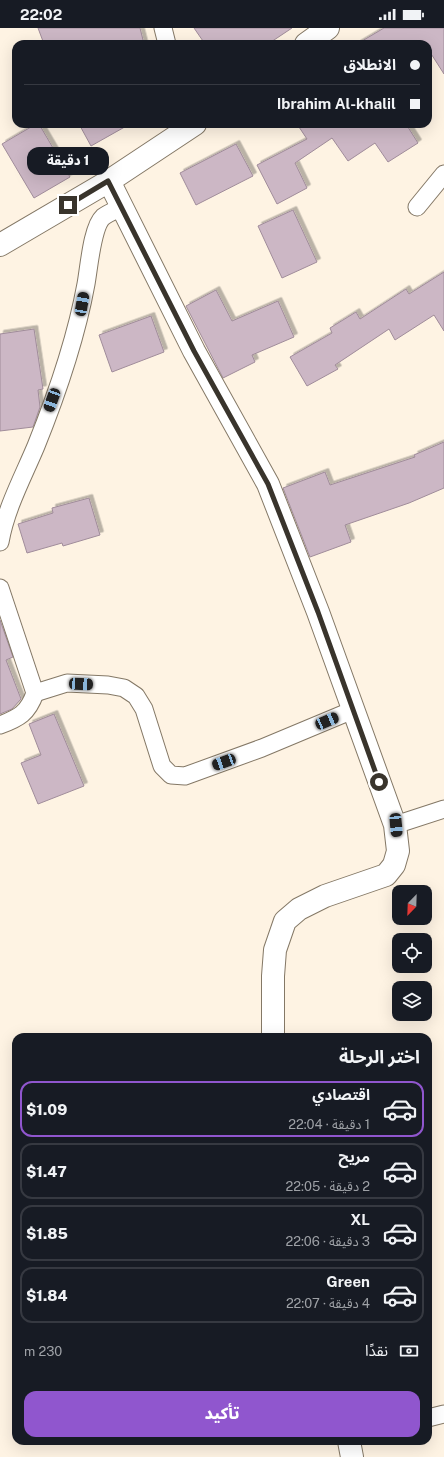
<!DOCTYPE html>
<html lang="ar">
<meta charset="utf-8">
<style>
:root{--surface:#171b24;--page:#242831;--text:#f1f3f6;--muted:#9ea1a6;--line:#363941;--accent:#9056ce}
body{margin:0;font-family:"Public Sans","Noto Sans Arabic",sans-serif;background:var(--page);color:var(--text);direction:rtl;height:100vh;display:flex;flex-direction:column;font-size:15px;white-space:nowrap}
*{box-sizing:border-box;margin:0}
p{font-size:13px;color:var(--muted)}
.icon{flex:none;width:22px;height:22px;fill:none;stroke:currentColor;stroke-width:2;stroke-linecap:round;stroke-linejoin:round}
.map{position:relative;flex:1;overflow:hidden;direction:ltr}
.details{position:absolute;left:12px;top:1005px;width:420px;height:412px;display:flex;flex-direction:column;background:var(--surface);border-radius:12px;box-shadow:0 4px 16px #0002;direction:rtl}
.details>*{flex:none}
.top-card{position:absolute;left:12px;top:12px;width:420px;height:88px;border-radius:12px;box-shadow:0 4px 16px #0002;direction:rtl;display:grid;align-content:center;height:88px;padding:0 12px;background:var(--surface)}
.needle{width:26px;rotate:203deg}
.buttons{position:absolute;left:392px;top:857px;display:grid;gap:8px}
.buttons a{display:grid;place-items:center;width:40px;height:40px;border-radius:8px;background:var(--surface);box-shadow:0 4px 16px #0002;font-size:20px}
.end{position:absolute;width:18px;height:18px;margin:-9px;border:5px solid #39342c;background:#fff;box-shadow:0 0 0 2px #fff}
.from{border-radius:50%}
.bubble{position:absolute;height:28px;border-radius:12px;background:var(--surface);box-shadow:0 4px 16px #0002;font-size:13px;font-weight:800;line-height:28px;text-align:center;direction:rtl}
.car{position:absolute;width:12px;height:24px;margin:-12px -6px;border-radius:5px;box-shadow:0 0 3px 1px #0007;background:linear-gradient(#222 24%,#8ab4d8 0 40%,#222 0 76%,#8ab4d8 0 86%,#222 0)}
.top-card b{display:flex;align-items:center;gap:14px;height:38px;font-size:15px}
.top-card b+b{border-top:1px solid var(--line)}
.top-card i{width:10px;height:10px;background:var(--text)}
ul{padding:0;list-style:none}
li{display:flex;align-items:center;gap:12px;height:56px;margin:0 8px 6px;padding:0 4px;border:2px solid var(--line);border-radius:12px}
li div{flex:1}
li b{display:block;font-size:15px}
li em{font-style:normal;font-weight:800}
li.selected{border-color:var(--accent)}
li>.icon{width:36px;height:36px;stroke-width:1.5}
h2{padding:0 12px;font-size:18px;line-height:48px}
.pay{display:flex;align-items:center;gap:10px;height:44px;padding:0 12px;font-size:15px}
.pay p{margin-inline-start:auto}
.button{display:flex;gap:8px;margin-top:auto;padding:8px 12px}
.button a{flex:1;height:46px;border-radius:12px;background:var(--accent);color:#fff;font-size:16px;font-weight:800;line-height:46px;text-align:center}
.status{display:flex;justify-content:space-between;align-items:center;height:28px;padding:0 20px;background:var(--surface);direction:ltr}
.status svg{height:11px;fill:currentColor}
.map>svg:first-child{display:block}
.building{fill:#ccb7c5;stroke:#a08c9a;filter:url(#shadow)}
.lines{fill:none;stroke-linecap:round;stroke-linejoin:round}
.street-casing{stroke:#847866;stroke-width:19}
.secondary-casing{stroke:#847866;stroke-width:24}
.street{stroke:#fff;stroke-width:17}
.secondary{stroke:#fff;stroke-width:22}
.route{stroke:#39342c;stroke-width:5}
</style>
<div class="status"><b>22:02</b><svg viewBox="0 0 49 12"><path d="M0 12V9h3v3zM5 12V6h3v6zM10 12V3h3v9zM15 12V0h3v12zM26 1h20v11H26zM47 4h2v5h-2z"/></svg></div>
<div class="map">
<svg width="444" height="1429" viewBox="0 0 444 1429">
<defs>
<filter id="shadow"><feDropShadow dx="3.5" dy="-3.5" stdDeviation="0" flood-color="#0004"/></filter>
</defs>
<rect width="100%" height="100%" fill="#fef3e3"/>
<!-- building -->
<g class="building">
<polygon points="38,0 140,0 144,16 44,16"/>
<polygon points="194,0 292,0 268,16 205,16"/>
<polygon points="384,0 444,0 444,46 428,21 428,16 357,16"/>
<polygon points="36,96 39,96 70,149 34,170 2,116"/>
<polygon points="79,96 130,96 91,118"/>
<polygon points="297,96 406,96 418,115 388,134 375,115 348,133 332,110 295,135 307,160 277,176 257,137 307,111"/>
<polygon points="236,116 253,148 196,177 180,145"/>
<polygon points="293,182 317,234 282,250 258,198"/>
<polygon points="444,244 444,303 434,287 395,312 389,301 335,337 338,341 307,358 290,329 332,305 330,300 356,284 360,291 406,261 409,266"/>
<polygon points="216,262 232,293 278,273 294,309 252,327 255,334 223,350 186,278"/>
<polygon points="151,288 164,324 112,344 99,307"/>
<polygon points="34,301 43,361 38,362 40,379 33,399 0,403 0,306"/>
<polygon points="444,414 444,460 409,475 345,497 351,514 310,529 283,460 325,444 330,457 415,429 414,427"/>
<polygon points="89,470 100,507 63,518 62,515 27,525 18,496 53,485 52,480"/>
<polygon points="0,592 13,629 6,632 21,671 12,681 0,686"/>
<polygon points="54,686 84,758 38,776 21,735 41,727 29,696"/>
</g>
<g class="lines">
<defs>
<g id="street">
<polyline points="163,0 167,16"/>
<polyline points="417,179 444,146"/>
<path d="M0 514C6 480 23 449 36 418 57 366 76 311 86 256 89 240 92 199 103 189 108 185 116 182 122 179"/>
<path d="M0 560 35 665C28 685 19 690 0 697"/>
<polyline points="35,665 67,655 108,657 124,660 136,668 144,681 162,738 171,747 185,748 262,720 353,682"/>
<polyline points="395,797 444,781"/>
<polyline points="428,1390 444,1386"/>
</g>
<g id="secondary">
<polyline points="306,16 328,0"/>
<polyline points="109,153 194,323 268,456 318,584 395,797 398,823 394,837 386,847 325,868 299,881 285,893 275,922 273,948 273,1009"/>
<polyline points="0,217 109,153 195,96"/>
<polyline points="349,1413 352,1429"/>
</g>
</defs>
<!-- street casing -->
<use href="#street" class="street-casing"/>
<!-- secondary casing -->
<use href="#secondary" class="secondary-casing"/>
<!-- street -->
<use href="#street" class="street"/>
<!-- secondary -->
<use href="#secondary" class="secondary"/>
</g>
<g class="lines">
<!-- route -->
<polyline class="route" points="68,177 108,153 194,323 268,456 318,584 379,754"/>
</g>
</svg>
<div class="buttons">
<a><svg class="needle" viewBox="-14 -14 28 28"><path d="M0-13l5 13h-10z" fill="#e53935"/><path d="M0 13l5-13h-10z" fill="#9ea1a6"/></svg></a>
<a><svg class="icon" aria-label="locate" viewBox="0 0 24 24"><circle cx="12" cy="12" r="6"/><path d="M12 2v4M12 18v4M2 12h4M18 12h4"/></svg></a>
<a><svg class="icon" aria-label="layers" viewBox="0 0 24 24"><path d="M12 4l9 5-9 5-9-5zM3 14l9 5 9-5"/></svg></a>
</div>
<i class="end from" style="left:379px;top:754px"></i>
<i class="end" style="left:68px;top:177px"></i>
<div class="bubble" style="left:27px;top:119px;width:82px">1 دقيقة</div>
<i class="car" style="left:82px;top:276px;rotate:10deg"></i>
<i class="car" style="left:52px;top:372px;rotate:200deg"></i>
<i class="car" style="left:81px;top:656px;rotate:93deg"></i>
<i class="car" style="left:327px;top:693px;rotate:67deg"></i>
<i class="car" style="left:224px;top:734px;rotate:250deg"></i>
<i class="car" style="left:396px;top:797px;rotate:175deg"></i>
<div class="top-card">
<b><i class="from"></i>الانطلاق</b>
<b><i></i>Ibrahim Al-khalil</b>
</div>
<section class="details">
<h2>اختر الرحلة</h2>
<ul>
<li class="selected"><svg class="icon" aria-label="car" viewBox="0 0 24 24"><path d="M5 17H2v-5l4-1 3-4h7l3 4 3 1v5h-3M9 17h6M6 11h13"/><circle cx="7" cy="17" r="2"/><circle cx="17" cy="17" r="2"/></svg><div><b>اقتصادي</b><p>1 دقيقة · 22:04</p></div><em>$1.09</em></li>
<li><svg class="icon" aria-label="car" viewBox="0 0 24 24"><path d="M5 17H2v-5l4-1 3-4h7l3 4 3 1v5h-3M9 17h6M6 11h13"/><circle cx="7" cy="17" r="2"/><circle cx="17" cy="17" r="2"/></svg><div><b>مريح</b><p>2 دقيقة · 22:05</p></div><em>$1.47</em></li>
<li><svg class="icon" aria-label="car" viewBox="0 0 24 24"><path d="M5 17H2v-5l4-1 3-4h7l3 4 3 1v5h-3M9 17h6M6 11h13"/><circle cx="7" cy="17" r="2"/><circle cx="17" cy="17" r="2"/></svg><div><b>XL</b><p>3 دقيقة · 22:06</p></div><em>$1.85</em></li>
<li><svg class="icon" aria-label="car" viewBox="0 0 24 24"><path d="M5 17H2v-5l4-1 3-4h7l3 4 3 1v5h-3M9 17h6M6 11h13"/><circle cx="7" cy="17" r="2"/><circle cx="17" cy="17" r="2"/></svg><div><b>Green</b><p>4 دقيقة · 22:07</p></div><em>$1.84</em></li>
</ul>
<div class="pay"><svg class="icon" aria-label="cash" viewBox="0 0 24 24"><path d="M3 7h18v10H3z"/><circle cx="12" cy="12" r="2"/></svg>نقدًا<p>230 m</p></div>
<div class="button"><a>تأكيد</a></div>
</section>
</div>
